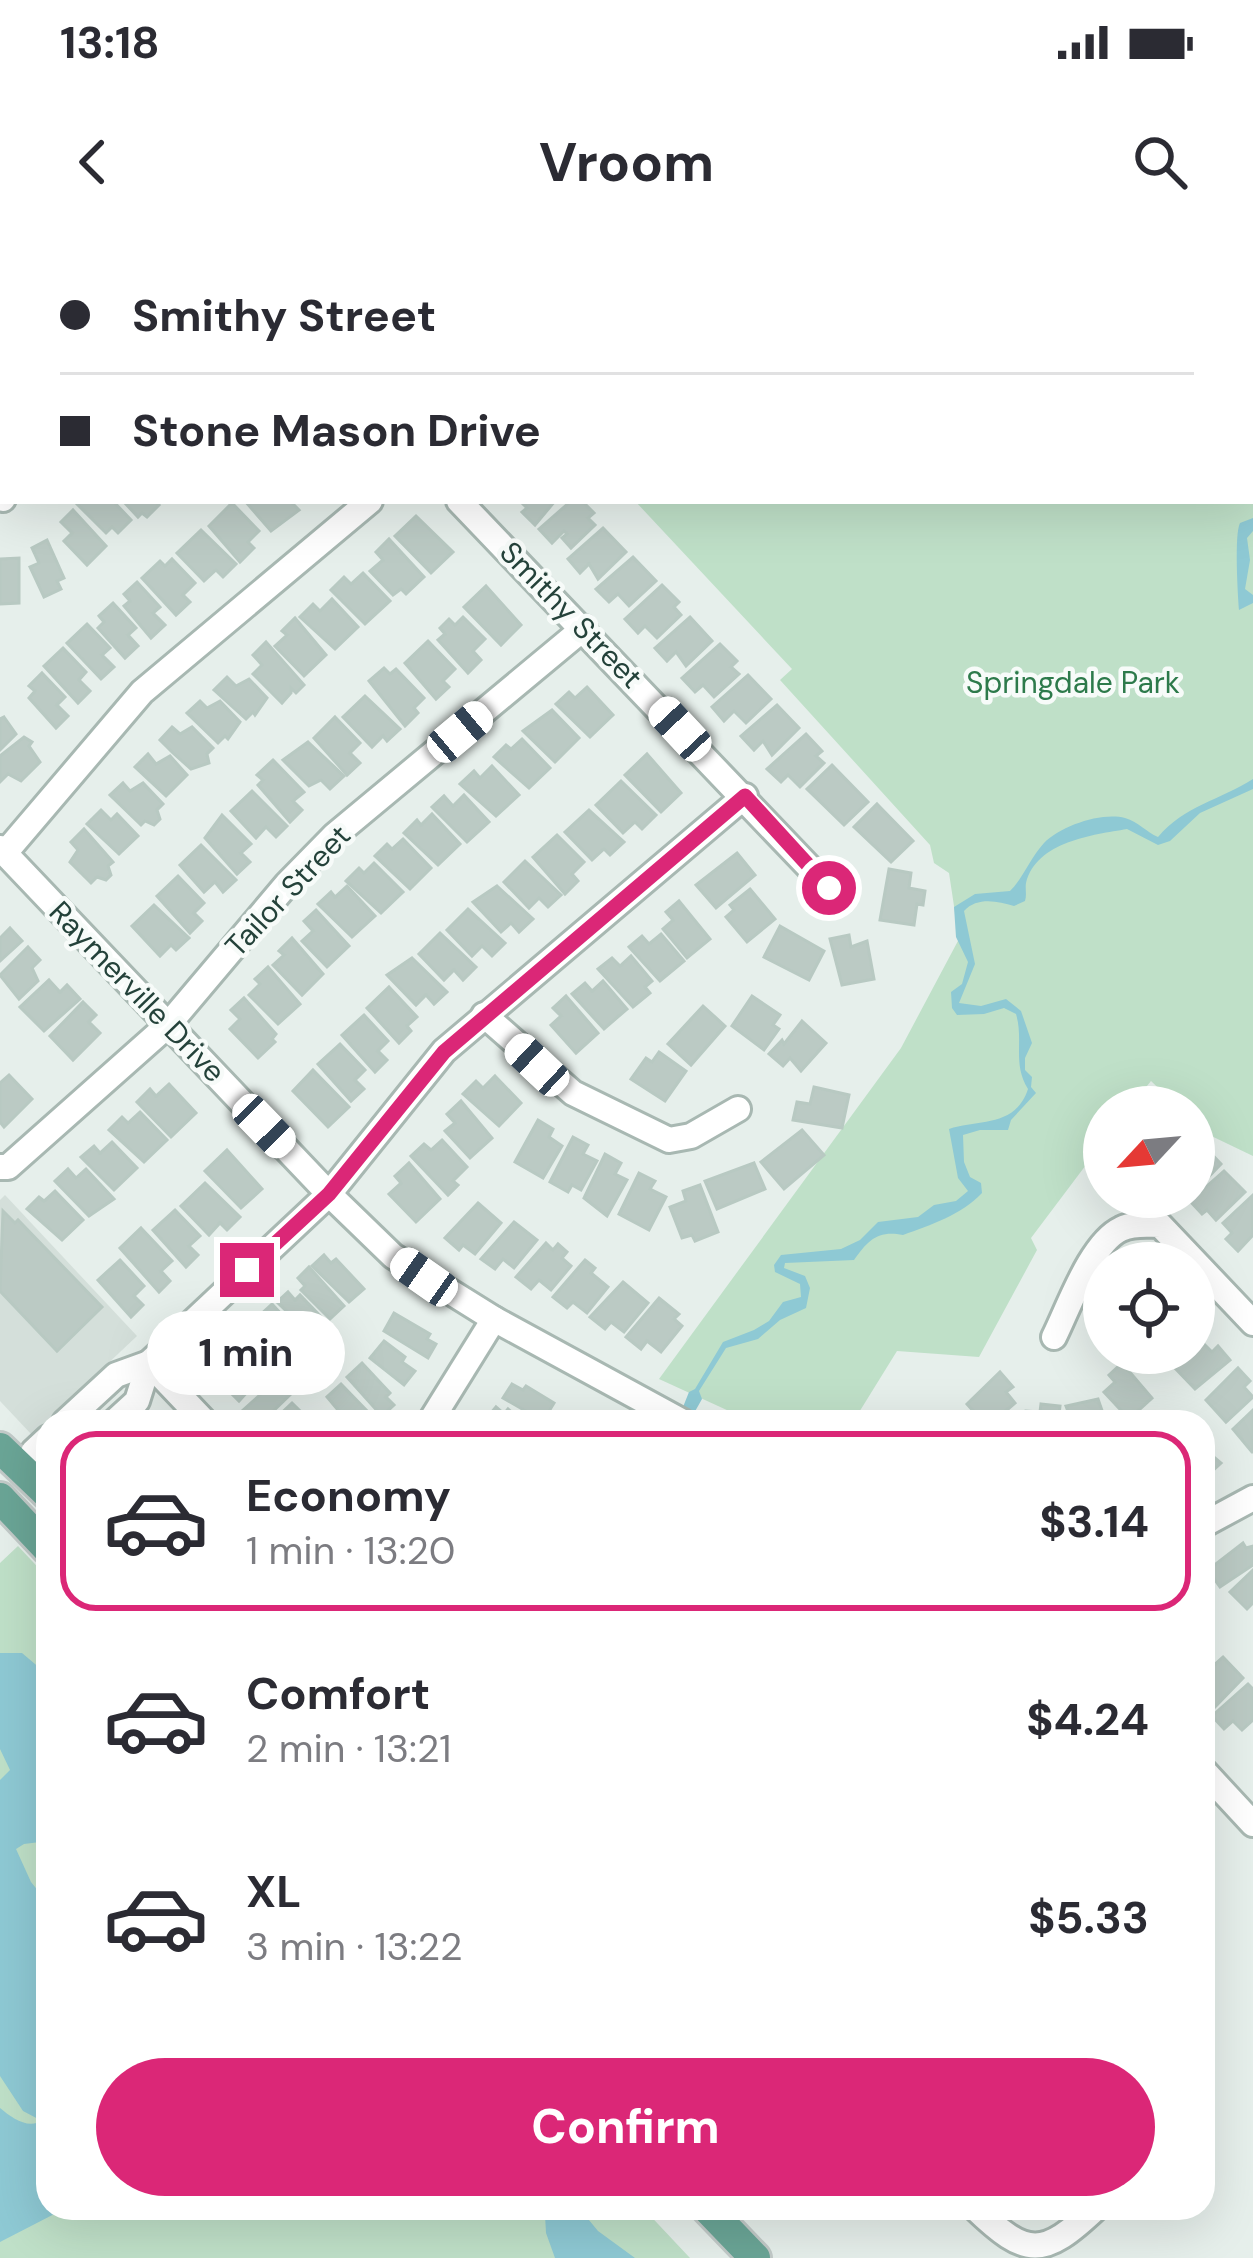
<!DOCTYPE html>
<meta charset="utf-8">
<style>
:root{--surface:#fff;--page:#f7f7f7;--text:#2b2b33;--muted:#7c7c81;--line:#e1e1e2;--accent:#db2777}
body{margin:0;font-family:"DM Sans",sans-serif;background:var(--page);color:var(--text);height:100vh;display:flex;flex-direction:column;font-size:45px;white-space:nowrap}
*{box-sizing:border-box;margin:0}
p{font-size:39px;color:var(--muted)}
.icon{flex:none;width:66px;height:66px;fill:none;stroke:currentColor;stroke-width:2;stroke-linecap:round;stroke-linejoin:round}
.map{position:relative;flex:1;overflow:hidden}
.sheet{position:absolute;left:36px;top:1170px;width:1179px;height:810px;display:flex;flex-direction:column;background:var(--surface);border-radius:36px;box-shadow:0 12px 48px #0002}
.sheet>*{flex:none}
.guide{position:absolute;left:0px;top:0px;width:1254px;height:264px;box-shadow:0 12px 48px #0002;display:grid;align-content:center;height:264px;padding:0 60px;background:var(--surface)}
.needle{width:78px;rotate:244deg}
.tools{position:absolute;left:1083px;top:846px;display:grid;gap:24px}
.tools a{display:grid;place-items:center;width:132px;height:132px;border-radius:50%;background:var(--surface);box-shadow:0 12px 48px #0002;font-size:60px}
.end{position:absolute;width:54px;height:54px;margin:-27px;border:15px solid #db2777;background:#fff;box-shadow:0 0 0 6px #fff}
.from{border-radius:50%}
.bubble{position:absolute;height:84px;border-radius:42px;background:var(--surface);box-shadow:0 12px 48px #0002;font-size:39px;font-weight:700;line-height:84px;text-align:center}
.car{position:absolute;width:36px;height:72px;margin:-36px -18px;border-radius:15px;box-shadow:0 0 9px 3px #0007;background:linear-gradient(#fff 24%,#345 0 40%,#fff 0 76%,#345 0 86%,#fff 0)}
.guide b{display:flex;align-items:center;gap:42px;height:114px;font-size:45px}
.guide b+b{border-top:3px solid var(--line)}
.guide i{width:30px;height:30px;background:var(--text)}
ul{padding:21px 0 0;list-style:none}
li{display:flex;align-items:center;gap:36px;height:180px;margin:0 24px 18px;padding:0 36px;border:6px solid transparent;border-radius:36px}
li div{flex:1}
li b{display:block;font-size:45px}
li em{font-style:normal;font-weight:700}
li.current{border-color:var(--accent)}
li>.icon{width:108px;height:108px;stroke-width:1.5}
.cta{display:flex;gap:24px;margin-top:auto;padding:24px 60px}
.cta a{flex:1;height:138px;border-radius:72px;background:var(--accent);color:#fff;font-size:48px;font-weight:700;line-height:138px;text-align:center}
.status{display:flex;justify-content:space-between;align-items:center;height:84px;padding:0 60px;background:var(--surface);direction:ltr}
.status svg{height:33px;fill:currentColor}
header{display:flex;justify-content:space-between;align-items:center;height:156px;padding:0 60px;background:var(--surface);font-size:54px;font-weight:700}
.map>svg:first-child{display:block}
.built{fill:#d4dfda}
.green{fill:#bfe0c8}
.water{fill:#8ec9d4}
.building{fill:#bbcac4;stroke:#b8c9c2;stroke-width:3}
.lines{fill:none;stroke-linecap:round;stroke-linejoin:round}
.minor-casing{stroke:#a8b8b2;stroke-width:30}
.major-casing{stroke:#c2cac8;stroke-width:36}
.minor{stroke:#fff;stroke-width:24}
.major{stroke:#6aa596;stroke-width:30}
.route{stroke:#db2777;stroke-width:15}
.labels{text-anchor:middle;stroke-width:9;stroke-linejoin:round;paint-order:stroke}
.street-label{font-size:30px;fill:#24423a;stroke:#f7fbf9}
.park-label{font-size:30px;fill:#2d7a4b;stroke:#f7fbf9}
</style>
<div class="status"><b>13:18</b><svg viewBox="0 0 49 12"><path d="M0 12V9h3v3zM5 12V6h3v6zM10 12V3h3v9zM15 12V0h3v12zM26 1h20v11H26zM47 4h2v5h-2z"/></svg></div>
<header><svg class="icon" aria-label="back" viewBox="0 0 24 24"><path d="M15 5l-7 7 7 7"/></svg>Vroom<svg class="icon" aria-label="search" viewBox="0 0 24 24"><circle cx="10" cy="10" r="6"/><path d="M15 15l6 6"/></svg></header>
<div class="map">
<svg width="1253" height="2018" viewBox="0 0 1253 2018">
<rect width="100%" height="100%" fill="#e6efeb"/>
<!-- built -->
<polygon class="built" points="5,955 137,1096 32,1195 0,1161 0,960"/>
<!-- green -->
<g class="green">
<polygon points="1253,14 1253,916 1203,892 1194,883 1194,867 1178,867 1151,841 1130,867 1104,867 1104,901 1031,998 1037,1010 979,1117 897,1111 853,1182 753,1182 659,1139 901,808 959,699 949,633 934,623 930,605 780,440 792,429 635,261 1251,261"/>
<polygon points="18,1306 48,1338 48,1968 643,1968 690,2018 0,2018 0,1323"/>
</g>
<!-- water -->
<g class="water">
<path d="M1253 278V291L1247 298 1250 320 1245 349 1253 355V363L1239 370C1238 358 1234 294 1240 283Z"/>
<path d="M1253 539V549L1200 573 1170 601 1158 605 1127 589C1093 595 1037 601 1026 643 1025 649 1027 655 1025 661L1014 666C997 661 977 657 964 671L975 724 959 763 981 766 1006 759 1021 771 1032 803 1025 818V830L1032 837 1031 847 1036 853 1011 880 1008 890H980L963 895 964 922 970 937 981 943 982 953C961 975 931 985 903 995 878 990 868 1000 854 1020L785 1023 784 1028 805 1036 810 1048 806 1068 780 1080 758 1099 726 1108 699 1151 702 1159 689 1182H677L689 1152 695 1149 723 1102 754 1090 769 1081 783 1062 801 1057 800 1044 775 1032 774 1025 781 1015 841 1009 860 1000 878 982 918 977 934 965 956 961 968 951 958 938 949 889C979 879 1015 888 1028 849 1012 823 1024 801 1016 774L1004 768 984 774 957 775 952 768 951 752 962 744 968 722 956 697 954 667 975 654 1010 651C1024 637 1030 618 1044 603 1061 586 1101 572 1125 578 1139 582 1146 592 1158 597 1184 566 1220 560 1253 539Z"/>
<path d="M0 1413H22L48 1435V1601L24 1604 16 1609 31 1642 48 1663V1968H66L0 2002V1868C12 1878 27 1889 42 1881L23 1871 0 1836V1540L10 1530 0 1509Z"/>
<polygon points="552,1968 579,1968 598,1991 635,2018 555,2018 546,1993 545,1975"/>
</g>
<!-- building -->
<g class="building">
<polygon points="98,261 113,261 131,280 118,293 112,287 106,293 76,263"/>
<polygon points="123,261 155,261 159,265 147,277 142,273 138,277"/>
<polygon points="245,261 290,261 299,270 271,291"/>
<polygon points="520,261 555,261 535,285 522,272 527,268"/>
<polygon points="571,261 584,263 594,273 588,278 595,285 571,308 562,298 567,294 564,291 552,303 539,289"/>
<polygon points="232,263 259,291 248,302 254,308 240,322 209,286"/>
<polygon points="73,270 106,306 87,325 64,301 72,293 61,282"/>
<polygon points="416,276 453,312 431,333 395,296"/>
<polygon points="603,288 626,312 598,339 589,324 580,333 568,319"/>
<polygon points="201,290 236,324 223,337 216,330 204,341 177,313"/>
<polygon points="389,299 424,337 406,354 401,349 393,355 370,331 383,320 376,312"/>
<polygon points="47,300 64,338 57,341 61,349 44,357 30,327 39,323 32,308"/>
<polygon points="633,317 656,341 629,366 618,354 609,362 596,349"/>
<polygon points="19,318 19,363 0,364 0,319"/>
<polygon points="172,319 195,343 183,355 190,362 176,375 142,338 160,321 165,326"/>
<polygon points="363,333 390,361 365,384 331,350 344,337 351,344"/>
<polygon points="137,342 160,367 153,373 165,385 151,398 124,366 130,361 124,354"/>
<polygon points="662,345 679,362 674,367 681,375 657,398 645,386 638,393 625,379"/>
<polygon points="486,346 521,385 501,405 464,367"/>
<polygon points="332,359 358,387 335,409 300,377 313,364 320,371"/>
<polygon points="113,363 136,388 128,395 138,406 125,418 98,388 104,382 99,376"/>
<polygon points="463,377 485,399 473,411 481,420 468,433 438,400 445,394 440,388 449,379 455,385"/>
<polygon points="690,377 712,401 686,426 676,412 667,421 655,408"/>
<polygon points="295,378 326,415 304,436 275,406 287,395 282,391"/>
<polygon points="87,384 110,408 102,415 114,427 101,439 67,403"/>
<polygon points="428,401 455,429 443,441 449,447 436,459 405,423"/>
<polygon points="266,402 304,445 296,453 291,448 291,453 282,463 253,434 262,425 253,415"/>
<polygon points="720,404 737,421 731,427 739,434 714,457 703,445 695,452 682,438"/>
<polygon points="63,408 86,432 79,440 90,451 78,463 44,426"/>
<polygon points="384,428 390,434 396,429 424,458 414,468 418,473 405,486 369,441"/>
<polygon points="42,433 65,457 57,465 68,476 56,488 29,458 35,451 29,446"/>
<polygon points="748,435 771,459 746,483 734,471 724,481 712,467"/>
<polygon points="227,437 236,446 249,439 267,458 255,475 253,472 246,479 214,450"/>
<polygon points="587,447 613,475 590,497 556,464 569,452 575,458"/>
<polygon points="365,456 400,489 387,501 383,496 372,507 343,477"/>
<polygon points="200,461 207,468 220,461 240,482 228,499 225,496 218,503 187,473"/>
<polygon points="777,465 799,488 772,515 763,501 754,510 741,496"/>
<polygon points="552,470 579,498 555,522 523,491"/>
<polygon points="4,477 16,494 0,510 0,479"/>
<polygon points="335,477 360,503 350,513 360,523 347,535 314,498"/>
<polygon points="172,487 180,494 192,487 213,508 207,514 209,523 191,529 173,513 160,500"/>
<polygon points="806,494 822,511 816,516 824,523 800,547 788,535 781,542 767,529"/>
<polygon points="24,497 32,502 29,506 40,522 21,541 8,534 0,542 0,516"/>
<polygon points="522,499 550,528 529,548 494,517 506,505 511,509"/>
<polygon points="308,502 344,536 330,549 321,540 309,546 283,520"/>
<polygon points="148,514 156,524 170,516 187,535 166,556 135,527"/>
<polygon points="647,514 681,553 661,572 625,535"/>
<polygon points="273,520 304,552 293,561 302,570 290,582 258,545 263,540 257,535"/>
<polygon points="832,525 868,562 844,585 807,549"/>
<polygon points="492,526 519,555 496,576 460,544 474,531 480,538"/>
<polygon points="621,541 656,575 642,589 635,582 623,593 596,565"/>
<polygon points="123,543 130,551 143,543 163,564 157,570 160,579 154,585 145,581 141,585 110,555"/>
<polygon points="252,551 287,586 276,597 266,587 256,598 231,571"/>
<polygon points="464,555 489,582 467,602 432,567 444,556 453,566"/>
<polygon points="877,564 913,601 891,622 854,587"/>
<polygon points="101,570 111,580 117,574 138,596 119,614 87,584"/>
<polygon points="589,570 624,602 610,615 604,609 592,620 565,592"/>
<polygon points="432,574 460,604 438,625 404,593 417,580 421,585"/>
<polygon points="222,575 251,604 241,613 250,622 237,634 205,598"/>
<polygon points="84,589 113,622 108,626 111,635 106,640 97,637 91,643 70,622 78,610 71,602"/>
<polygon points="557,595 584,622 572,634 578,641 565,654 533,617"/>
<polygon points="403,599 431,628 410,649 375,616 387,604 392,609"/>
<polygon points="201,605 236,640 223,652 215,642 204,652 180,625"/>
<polygon points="737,613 755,635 716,668 696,645"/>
<polygon points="525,621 561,655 548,667 539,658 529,668 504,642"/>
<polygon points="374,623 403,652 381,673 346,641 359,628 364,633"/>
<polygon points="889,629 911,633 909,648 925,651 923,665 917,664 914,685 880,680"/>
<polygon points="178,636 204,663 194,673 202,681 190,693 157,656"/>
<polygon points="347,646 375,676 352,697 318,664 331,652 335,657"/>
<polygon points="497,646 533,679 519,692 511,683 501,692 473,662"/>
<polygon points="750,649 775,679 747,702 726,677 734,670 730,665"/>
<polygon points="679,661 710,699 687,718 663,689 673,680 666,672"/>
<polygon points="154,665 189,698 176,710 171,705 160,716 132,686"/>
<polygon points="468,669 505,703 492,716 482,706 472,716 447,690"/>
<polygon points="316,670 349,706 327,727 302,701 313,691 304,681"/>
<polygon points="780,686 824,711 809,740 764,717"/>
<polygon points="10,688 22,701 0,721 0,698"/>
<polygon points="440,693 476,727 463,740 454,730 444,740 419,714"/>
<polygon points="661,694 684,721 660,741 629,707 642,696 649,704"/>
<polygon points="849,695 851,707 867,701 874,739 842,745 830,699"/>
<polygon points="292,698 323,734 302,755 273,725 284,715 279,711"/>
<polygon points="28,707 40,720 32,728 38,741 19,759 0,735"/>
<polygon points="631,716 652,741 645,747 650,753 633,767 598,729 612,718 620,726"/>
<polygon points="412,718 447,752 434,764 426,755 416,765 387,735"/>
<polygon points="268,727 300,764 278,784 249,755 260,744 255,739"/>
<polygon points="49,740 60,752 67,745 80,759 44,791 20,767"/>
<polygon points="603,741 627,769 604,789 572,754 585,743 592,751"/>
<polygon points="389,747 417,777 407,786 411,791 399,803 367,768"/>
<polygon points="566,756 598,793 576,813 551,785 561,776 553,768"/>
<polygon points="752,756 780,775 773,785 779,789 764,810 732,786"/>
<polygon points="244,758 276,794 272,799 275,802 258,818 230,789 240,779 231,770"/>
<polygon points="83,762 96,775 89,782 100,793 73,820 50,796"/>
<polygon points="703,766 725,786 691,825 668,804"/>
<polygon points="364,775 388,801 378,811 387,820 375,832 342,795"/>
<polygon points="802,781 826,803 801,831 790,818 783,826 769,814 782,800 784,804"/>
<polygon points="340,804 365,830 355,840 364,849 351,861 318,824"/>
<polygon points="659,812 686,831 665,861 631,839 646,818 652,822"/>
<polygon points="313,830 349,867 328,887 293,851"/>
<polygon points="9,835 32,859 4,887 0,882 0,843"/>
<polygon points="495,836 521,863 499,886 463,854 476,841 483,848"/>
<polygon points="169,844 196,873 171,897 137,862 150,849 156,856"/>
<polygon points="814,847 849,855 842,888 793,880 797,862 810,864"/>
<polygon points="461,861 492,898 470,918 445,891 455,883 447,874"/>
<polygon points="140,872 167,900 144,922 109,890 122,877 128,883"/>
<polygon points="538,880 553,889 549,897 562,906 543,938 515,922"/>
<polygon points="802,890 824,915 784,949 761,922"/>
<polygon points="573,897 588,905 583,914 597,921 581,950 572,945 568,952 550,942"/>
<polygon points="442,900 467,927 453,941 458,945 448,955 411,916 424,904 431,910"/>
<polygon points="112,902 137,928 114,950 81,917 94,906 100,913"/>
<polygon points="1201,903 1221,924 1194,952 1194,909"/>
<polygon points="227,910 262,949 241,968 205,931"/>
<polygon points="605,914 621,923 615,934 627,940 607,976 584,958"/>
<polygon points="409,923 440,959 416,982 389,954 401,943 395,936"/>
<polygon points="754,923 765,949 717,969 705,941"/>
<polygon points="68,929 76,938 86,929 114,959 89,976 55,941"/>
<polygon points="1224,931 1245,952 1216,980 1207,970 1202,974 1190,961"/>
<polygon points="639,933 655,941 650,949 666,957 649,990 619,974"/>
<polygon points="205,943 240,977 227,990 220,983 209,995 181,966"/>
<polygon points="700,945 718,992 695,1001 692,995 682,998 670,967 686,961 683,951"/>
<polygon points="55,951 83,980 62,1000 27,969 39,957 44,961"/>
<polygon points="1252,956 1253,995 1238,1011 1226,999 1232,993 1223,983"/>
<polygon points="478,963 501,983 475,1014 463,1005 459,1010 445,998"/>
<polygon points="175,970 200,996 189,1006 198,1015 186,1027 153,990"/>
<polygon points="3,971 15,983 18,980 102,1067 57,1111 0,1051"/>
<polygon points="514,982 537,1000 514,1028 503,1019 495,1029 481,1019"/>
<polygon points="141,988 172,1021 161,1031 170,1041 159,1052 120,1008"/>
<polygon points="546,1003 553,1010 558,1004 567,1012 562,1018 571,1026 551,1050 539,1040 531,1049 516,1037"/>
<polygon points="324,1015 331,1023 336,1019 364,1049 349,1062 312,1026"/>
<polygon points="120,1020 144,1046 134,1056 143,1065 131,1077 98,1040"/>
<polygon points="585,1020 595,1028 591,1033 608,1047 587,1073 573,1062 567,1068 553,1057"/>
<polygon points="309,1027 344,1066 330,1079 301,1050 305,1046 298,1038"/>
<polygon points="623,1042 648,1063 624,1092 611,1082 605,1089 590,1077"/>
<polygon points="288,1052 295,1060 300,1055 324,1080 310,1094 277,1062"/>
<polygon points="659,1058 679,1074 674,1079 682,1086 661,1112 647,1101 641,1109 626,1097"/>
<polygon points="272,1064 307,1102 292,1116 263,1086 267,1083 260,1075"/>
<polygon points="394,1073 430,1094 427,1099 436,1104 428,1118 384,1091"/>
<polygon points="239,1094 252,1108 216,1145 205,1133 213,1125 209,1122"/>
<polygon points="384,1101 405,1117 402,1122 415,1131 404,1145 370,1118"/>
<polygon points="1202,1102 1212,1112 1218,1106 1230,1120 1195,1149 1174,1127"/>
<polygon points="255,1116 268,1129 239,1161 228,1150 236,1143 232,1139"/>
<polygon points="362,1123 390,1153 386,1157 394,1165 382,1176 347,1137"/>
<polygon points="1122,1123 1152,1158 1129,1179 1104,1152 1115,1142 1109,1135"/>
<polygon points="1238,1128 1250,1141 1244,1147 1253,1157 1226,1182 1206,1160"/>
<polygon points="1000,1132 1013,1147 1006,1152 1015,1163 993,1182 983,1182 967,1164"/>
<polygon points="280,1137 294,1151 264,1180 261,1176 252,1182 242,1171"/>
<polygon points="341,1144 369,1173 365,1177 370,1182 348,1182 327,1157"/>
<polygon points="512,1144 523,1150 526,1146 554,1163 543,1181 503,1158"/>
<polygon points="1098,1159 1106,1182 1072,1182 1066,1166"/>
<polygon points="292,1163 306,1177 300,1182 272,1182"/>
<polygon points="1041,1164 1060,1166 1058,1182 1025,1182 1026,1171 1040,1172"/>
<polygon points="496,1167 504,1174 508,1169 523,1182 490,1182 486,1179"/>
<polygon points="1253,1170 1253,1212 1252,1212 1233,1189"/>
<polygon points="1203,1208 1221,1223 1208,1235 1203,1232"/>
<polygon points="1243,1303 1246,1308 1253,1306 1253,1325 1220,1347 1208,1330"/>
<polygon points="1253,1330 1253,1363 1247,1369 1230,1352"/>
<polygon points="1223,1417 1243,1438 1209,1473 1203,1467 1203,1455 1209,1449 1203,1443 1203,1435"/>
<polygon points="1248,1444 1253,1449 1253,1480 1242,1490 1233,1481 1224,1489 1212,1476"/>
</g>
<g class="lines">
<defs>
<g id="minor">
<polyline points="65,0 67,3"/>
<polyline points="375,0 378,3"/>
<polyline points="0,258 3,259"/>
<polyline points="459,261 829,648"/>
<polyline points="0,608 329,954 393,1016 494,1079 683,1182"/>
<polyline points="5,613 142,452 370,261"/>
<polyline points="484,775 573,853 669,900 691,896 738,869"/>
<polyline points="0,927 8,927 168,785 287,644 335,595 584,388"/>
<path d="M1054 1097C1069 1067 1091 1003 1121 989 1133 983 1147 985 1160 985L1253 1083"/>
<polyline points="149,1123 205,1182"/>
<polyline points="65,1182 116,1135 149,1123 329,954 444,811 745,556"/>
<polyline points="114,1182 137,1161 149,1123"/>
<polyline points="430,1182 494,1079"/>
<polyline points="29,1237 33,1212 48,1198"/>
<polyline points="1203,1285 1253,1258"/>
<polyline points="1203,1530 1253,1584"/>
<path d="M975 1968C1027 2018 1043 2018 1096 1968"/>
</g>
<g id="major">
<polyline points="0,1208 48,1254"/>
<polyline points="0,1258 48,1309"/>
<polyline points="707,1968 755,2018"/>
</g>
</defs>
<!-- minor casing -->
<use href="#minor" class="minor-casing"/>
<!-- major casing -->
<use href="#major" class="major-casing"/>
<!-- minor -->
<use href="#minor" class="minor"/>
<!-- major -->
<use href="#major" class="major"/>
</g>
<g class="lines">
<!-- route -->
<polyline class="route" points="247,1030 329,954 444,812 745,556 829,648"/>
</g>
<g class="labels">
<!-- street labels -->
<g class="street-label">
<text transform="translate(571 375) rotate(46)" y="10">Smithy Street</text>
<text transform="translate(288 651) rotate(-47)" y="10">Tailor Street</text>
<text transform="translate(137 752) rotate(46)" y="10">Raymerville Drive</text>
</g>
<!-- park labels -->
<g class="park-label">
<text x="1073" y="453">Springdale Park</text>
</g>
</g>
</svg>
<div class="tools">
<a><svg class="needle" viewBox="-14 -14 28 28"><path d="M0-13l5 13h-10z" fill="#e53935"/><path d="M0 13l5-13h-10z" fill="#7c7c81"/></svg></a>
<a><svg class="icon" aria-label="locate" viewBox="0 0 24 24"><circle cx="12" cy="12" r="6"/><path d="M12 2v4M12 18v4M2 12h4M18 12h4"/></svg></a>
</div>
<i class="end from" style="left:829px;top:648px"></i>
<i class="end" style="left:247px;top:1030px"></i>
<div class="bubble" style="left:147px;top:1071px;width:198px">1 min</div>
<i class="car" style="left:680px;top:489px;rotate:317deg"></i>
<i class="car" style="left:460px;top:492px;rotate:50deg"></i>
<i class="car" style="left:537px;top:825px;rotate:313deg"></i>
<i class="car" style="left:264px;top:886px;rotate:136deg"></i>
<i class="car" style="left:424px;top:1037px;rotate:305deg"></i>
<div class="guide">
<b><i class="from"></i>Smithy Street</b>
<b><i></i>Stone Mason Drive</b>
</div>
<section class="sheet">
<ul>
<li class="current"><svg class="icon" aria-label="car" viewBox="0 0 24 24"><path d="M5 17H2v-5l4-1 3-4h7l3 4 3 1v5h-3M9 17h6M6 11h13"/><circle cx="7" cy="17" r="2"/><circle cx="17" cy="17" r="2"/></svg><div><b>Economy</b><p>1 min · 13:20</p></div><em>$3.14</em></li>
<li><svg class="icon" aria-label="car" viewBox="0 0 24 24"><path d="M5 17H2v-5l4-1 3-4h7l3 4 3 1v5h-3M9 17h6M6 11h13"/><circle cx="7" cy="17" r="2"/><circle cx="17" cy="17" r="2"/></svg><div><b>Comfort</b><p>2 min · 13:21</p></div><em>$4.24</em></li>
<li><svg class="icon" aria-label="car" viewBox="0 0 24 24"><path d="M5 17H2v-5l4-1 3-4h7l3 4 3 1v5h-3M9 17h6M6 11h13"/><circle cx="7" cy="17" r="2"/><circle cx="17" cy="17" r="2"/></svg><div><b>XL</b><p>3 min · 13:22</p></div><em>$5.33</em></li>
</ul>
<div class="cta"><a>Confirm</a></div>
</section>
</div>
